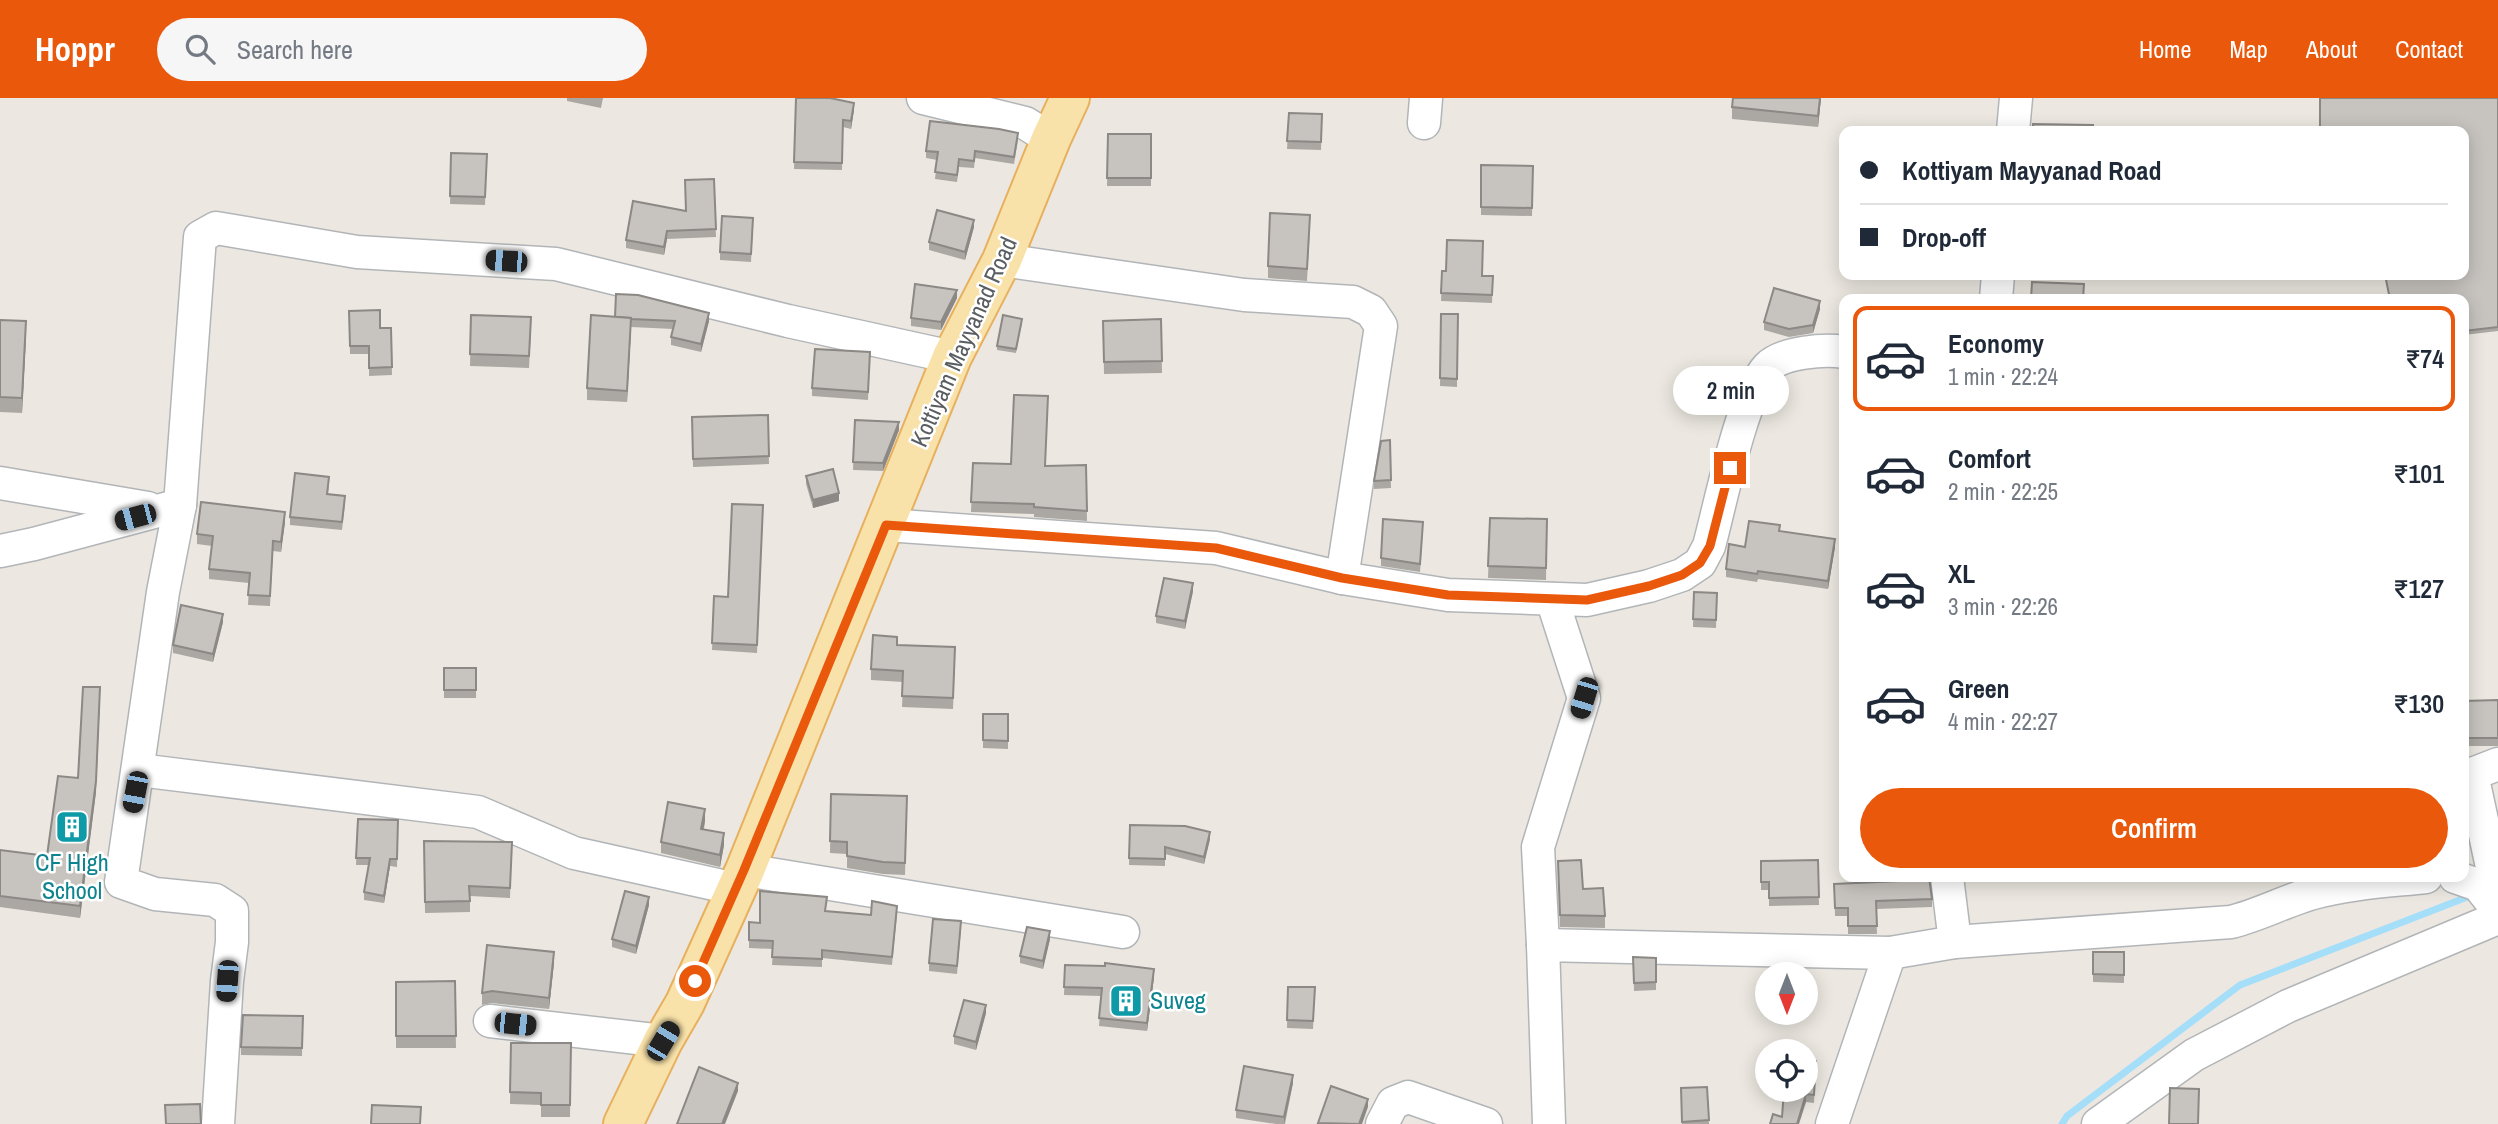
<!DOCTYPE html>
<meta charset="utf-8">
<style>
:root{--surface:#fff;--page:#f6f6f7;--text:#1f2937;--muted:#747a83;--line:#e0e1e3;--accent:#ea580c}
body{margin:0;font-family:"Archivo Narrow",sans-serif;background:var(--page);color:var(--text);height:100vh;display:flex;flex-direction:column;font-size:26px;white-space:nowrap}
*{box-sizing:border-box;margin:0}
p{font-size:23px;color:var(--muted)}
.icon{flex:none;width:38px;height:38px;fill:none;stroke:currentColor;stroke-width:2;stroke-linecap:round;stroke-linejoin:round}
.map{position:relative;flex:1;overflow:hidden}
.side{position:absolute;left:1839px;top:196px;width:630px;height:588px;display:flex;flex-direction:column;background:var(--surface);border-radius:14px;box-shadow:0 4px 18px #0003}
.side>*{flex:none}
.hud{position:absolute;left:1839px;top:28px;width:630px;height:154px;border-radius:14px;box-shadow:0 4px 18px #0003;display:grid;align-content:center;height:154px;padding:0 21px;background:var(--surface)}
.needle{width:46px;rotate:180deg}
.tools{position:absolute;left:1755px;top:864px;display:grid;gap:14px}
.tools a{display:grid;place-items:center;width:63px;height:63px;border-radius:50%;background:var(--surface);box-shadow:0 4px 18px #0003;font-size:35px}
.end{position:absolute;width:32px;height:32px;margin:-16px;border:9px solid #ea580c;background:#fff;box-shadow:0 0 0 4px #fff}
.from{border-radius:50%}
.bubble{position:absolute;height:49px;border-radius:24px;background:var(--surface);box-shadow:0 4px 18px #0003;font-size:23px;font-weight:600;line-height:49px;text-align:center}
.car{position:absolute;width:21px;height:42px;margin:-21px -10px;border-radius:9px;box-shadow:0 0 5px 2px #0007;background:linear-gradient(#222 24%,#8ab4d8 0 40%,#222 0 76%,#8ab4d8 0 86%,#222 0)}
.hud b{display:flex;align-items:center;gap:24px;height:66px;font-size:26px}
.hud b+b{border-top:2px solid var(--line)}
.hud i{width:18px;height:18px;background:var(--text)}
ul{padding:12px 0 0;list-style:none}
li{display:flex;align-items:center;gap:21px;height:105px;margin:0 14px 10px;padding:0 7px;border:4px solid transparent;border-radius:14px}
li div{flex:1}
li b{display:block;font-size:26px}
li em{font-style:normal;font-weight:600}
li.on{border-color:var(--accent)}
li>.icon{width:63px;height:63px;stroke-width:1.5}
.button{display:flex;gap:14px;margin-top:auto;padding:14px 21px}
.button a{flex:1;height:80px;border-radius:42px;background:var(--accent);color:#fff;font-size:28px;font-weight:600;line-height:80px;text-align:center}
header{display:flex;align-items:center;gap:42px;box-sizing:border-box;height:98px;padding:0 35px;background:var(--accent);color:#fff}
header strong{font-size:33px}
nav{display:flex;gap:38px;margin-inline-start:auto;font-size:24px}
.search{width:490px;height:63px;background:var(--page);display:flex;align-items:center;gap:18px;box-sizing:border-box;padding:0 24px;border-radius:38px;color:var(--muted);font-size:26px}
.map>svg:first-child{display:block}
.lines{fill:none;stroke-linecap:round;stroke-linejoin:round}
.stream{stroke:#a5def9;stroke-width:7}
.minor-casing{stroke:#b2b5b8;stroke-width:35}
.major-casing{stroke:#e7b05f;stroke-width:42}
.minor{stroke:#fff;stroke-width:32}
.major{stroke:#f9e2a9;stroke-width:38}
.wall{fill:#aba8a3}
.shaded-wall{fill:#8b8885}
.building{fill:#c7c3be;stroke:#8b8885;stroke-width:2}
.route{stroke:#ea580c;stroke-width:9}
.labels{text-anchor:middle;stroke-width:5;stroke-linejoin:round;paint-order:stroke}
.street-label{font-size:24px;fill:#5a5e61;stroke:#fff}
.culture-label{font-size:24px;fill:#0d838f;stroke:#fff}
</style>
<header>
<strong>Hoppr</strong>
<div class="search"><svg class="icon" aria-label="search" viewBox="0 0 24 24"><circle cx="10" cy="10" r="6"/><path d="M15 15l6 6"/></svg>Search here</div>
<nav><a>Home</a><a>Map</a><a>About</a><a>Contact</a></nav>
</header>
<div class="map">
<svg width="2498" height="1026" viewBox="0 0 2498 1026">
<rect width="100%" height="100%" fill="#ece8e1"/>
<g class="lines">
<!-- stream -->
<polyline class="stream" points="2062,1026 2067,1018 2240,887 2475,796"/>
<defs>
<g id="minor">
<polyline points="923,0 1025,25 1051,41"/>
<polyline points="1424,25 1426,0"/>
<polyline points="2013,33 2016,0"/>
<polyline points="1002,162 1244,197 1353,204 1371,213 1381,228 1342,480"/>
<polyline points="1996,201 1998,177"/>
<polyline points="0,385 148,410"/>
<path d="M886 427 1216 450 1342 480 1448 497 1587 502 1649 488 1682 477 1700 465 1709 448C1720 408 1742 296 1768 269 1783 254 1824 251 1844 254"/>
<polyline points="0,453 34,446 180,407"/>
<polyline points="2498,666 2472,676 2498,797"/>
<polyline points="139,672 478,714 574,755 736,791"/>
<polyline points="745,772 1123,834"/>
<polyline points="1947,779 1955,844"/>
<polyline points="2455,779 2478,787 2498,812"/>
<polyline points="1543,847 1538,749 1584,600 1552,501"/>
<polyline points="490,923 663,943"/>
<polyline points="218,1026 227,883 232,844 232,813 215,802 155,796 121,784 163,494 180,407 200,139 216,130 357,154 556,166 788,223 952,259"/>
<polyline points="1382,1026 1393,1005 1408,999 1486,1026"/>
<path d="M1549 1026 1543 847 1890 855 1955 844 2231 824C2259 817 2285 803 2313 795 2349 785 2389 783 2426 779"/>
<polyline points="1832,1026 1890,855"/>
<polyline points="2098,1026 2194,957 2288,908 2498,820"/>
</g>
<polyline id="major" points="623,1026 663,943 685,905 745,772 952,259 1002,162 1051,41 1070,0"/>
</defs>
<!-- minor casing -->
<use href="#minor" class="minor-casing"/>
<!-- major casing -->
<use href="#major" class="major-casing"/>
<!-- minor -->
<use href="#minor" class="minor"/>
<!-- major -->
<use href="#major" class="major"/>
</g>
<!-- wall -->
<g class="wall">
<polygon points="567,0 603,0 601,10 567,3"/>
<polygon points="796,0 854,12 851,31 843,29 842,72 794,71"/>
<polygon points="1821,0 1818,29 1732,21 1732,9"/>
<polygon points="2498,0 2498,233 2464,237 2464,201 2389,201 2385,177 2464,177"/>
<polygon points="1289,15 1322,16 1321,52 1287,51"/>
<polygon points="1108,36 1151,36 1151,88 1107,88"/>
<polygon points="1018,42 1014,66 975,60 974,70 959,69 957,84 935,81 937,62 926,60 926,53"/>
<polygon points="451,55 487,56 485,107 450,106"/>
<polygon points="1481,67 1533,68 1532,118 1481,117"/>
<polygon points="714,81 716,139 667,141 664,157 626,150 626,142 685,112"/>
<polygon points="753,128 751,164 720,162 720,154"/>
<polygon points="1310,128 1307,183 1268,180 1268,168"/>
<polygon points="974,129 965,162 929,152 929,144"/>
<polygon points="1442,173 1493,178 1492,205 1441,203"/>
<polygon points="957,200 941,232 911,228 911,220"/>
<polygon points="1820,211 1813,235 1789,239 1764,232 1764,224"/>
<polygon points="349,213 380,230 391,230 392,277 369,278 369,256 350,256"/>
<polygon points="1441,216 1458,216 1457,289 1440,288"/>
<polygon points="471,217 531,231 529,270 470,268"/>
<polygon points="615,219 709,223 701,254 671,247 671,239 673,231 631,229 627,304 587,302 587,290"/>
<polygon points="1161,221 1162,275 1104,276 1103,223"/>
<polygon points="0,222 26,238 22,315 0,314"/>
<polygon points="1022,225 1016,255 997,252 997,248"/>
<polygon points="870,254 868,302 812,298 812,290"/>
<polygon points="768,317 769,366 693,369 692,319"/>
<polygon points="855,322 899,332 883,373 853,372"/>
<polygon points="1390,342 1391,390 1374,391 1374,383"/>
<polygon points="973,365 1046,368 1086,367 1087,423 1034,419 1034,416 971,414"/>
<polygon points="806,378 839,403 813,410 806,386"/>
<polygon points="329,387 328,396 345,406 342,432 290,427 290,419"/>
<polygon points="763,407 757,555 712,552 714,498 728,499"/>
<polygon points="1490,420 1547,421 1546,482 1488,480"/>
<polygon points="285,424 281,454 273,453 270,508 248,507 249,485 209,481 209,471 212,448 197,446 197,436"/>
<polygon points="1423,432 1420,474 1381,468 1381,460"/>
<polygon points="1780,434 1835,449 1828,491 1758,481 1757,484 1726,479 1726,471 1745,449"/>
<polygon points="1193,493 1185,531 1156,525 1156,518"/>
<polygon points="1694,494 1717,495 1716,530 1693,529"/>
<polygon points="223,524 213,564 173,555 173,547"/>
<polygon points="897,547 955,560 953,611 902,609 903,584 871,582 871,571"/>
<rect x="444" y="570" width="32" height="30"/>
<polygon points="2498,602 2498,648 2464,648 2464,603"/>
<polygon points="983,616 1008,616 1008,651 983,650"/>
<polygon points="96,694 80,820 0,809 0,752 47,758"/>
<polygon points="831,696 907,698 905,777 883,776 847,770 847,756 830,755"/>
<polygon points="358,721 398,722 397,769 390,768 384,805 364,802 364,794 369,767 356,767"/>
<polygon points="705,723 704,731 724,747 720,769 661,755 661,744"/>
<polygon points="1130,727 1210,741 1204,766 1165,756 1165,768 1129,767"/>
<polygon points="424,743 512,744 510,800 470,798 470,814 425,815"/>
<polygon points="1818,762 1819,807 1769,808 1769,792 1761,792 1761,763"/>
<polygon points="1558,763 1583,791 1605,818 1605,830 1560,829"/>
<polygon points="1899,783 1932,801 1932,809 1876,811 1877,836 1848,836 1848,818 1835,818 1834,786"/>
<polygon points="649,807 636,856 612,849 612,841"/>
<polygon points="826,814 871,817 897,816 892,867 822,860 822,869 772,867 773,851 749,850 749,824 760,825"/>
<polygon points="961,831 957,876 929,873 929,865"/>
<polygon points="1050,841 1043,871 1020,865 1020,858"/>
<polygon points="2093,854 2124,854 2124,885 2093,884"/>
<polygon points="1633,859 1656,860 1656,892 1634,893"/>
<polygon points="554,865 549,911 492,905 482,907 482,895"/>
<polygon points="1065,867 1154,879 1147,933 1099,928 1101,898 1064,897"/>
<polygon points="455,883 456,950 396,950 396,884"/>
<polygon points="1288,889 1315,889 1313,931 1287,930"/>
<polygon points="986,915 976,952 954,946 954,938"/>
<polygon points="303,918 302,958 241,957 241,949"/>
<polygon points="511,945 571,945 570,1019 541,1019 541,1007 510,1006"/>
<polygon points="1816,963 1814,1005 1806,1004 1782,1019"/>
<polygon points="1293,985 1285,1026 1276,1026 1236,1020 1236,1012"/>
<polygon points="1707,989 1709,1026 1682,1026 1681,990"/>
</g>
<!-- shaded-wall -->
<g class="shaded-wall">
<polygon points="1820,0 1821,0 1818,29 1818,18"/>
<polygon points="854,5 854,12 851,31 851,23"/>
<polygon points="974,122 974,129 965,162 965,154"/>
<polygon points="667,133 667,141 664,157 664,149"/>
<polygon points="957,192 957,200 941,232 941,224"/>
<polygon points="1820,203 1820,211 1813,235 1813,227"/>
<polygon points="709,215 709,223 701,254 701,246"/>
<polygon points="631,220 631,231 627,304 627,293"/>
<polygon points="26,223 26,238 22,315 22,300"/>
<polygon points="899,324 899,332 883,373 883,365"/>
<polygon points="839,395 839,403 813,410 813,402"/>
<polygon points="285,414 285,424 281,454 281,444"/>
<polygon points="1835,441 1835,449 1828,491 1828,483"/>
<polygon points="1193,485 1193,493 1185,531 1185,523"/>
<polygon points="223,516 223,524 213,564 213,556"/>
<polygon points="100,601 96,694 80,820 80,808"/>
<polygon points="705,711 705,723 701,742 701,731"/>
<polygon points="1210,734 1210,741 1204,766 1204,759"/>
<polygon points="724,735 724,747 720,769 720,757"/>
<polygon points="390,761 390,768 384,805 384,798"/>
<polygon points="649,799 649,807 636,856 636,848"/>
<polygon points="1050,833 1050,841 1043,871 1043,863"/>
<polygon points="554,854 554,865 549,911 549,900"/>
<polygon points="1154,871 1154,879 1147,933 1147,925"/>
<polygon points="986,907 986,915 976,952 976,944"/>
<polygon points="1293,977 1293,985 1284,1026 1284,1019"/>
<polygon points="738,985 738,993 725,1026 722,1026"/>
<polygon points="1806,996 1806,1004 1799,1026 1797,1026"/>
<polygon points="1368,1001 1368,1009 1362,1026 1359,1026"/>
</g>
<!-- building -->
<g class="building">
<polygon points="796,0 830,0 854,5 851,23 843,22 842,65 794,64"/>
<polygon points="1733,0 1820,0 1818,18 1732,9"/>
<polygon points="2320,0 2498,0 2498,229 2464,233 2464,201 2390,201 2385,177 2464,177 2464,33 2320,33"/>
<polygon points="1289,15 1322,16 1321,44 1287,43"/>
<polygon points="930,23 999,31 1018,35 1014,59 975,53 974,63 959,61 957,77 935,74 938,54 926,53"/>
<polygon points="2033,26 2093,27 2093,33 2033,33"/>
<polygon points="1108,36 1151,36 1151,80 1107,80"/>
<polygon points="451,55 487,56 485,99 450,98"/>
<polygon points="1481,67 1533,68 1532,110 1481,109"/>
<polygon points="714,81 716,131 667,133 664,149 626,142 633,103 686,113 685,82"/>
<polygon points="937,112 974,122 965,154 929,144"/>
<polygon points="1270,115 1310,117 1307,171 1268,168"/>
<polygon points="722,118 753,120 751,156 720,154"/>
<polygon points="1447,142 1483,143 1482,178 1493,178 1492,197 1441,195 1442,173 1446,173"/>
<polygon points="2032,184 2084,186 2083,201 2031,201"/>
<polygon points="915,186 957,192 941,224 911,220"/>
<polygon points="1774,190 1820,203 1813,227 1789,231 1764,224"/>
<polygon points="616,196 638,197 709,215 701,246 671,239 675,223 631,221 631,220 615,219"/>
<polygon points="380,212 380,230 391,230 392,269 369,270 369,248 350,248 349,213"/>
<polygon points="1441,216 1458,216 1457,281 1440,280"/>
<polygon points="471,217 531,219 529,258 470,256"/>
<polygon points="591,217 631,220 627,293 587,290"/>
<polygon points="1003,217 1022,221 1016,251 997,248"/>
<polygon points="1161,221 1162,263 1104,264 1103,223"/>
<polygon points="0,222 26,223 22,300 0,299"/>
<polygon points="815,251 870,254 868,294 812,290"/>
<polygon points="1014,297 1048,298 1045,368 1086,367 1087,413 1034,409 1034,406 971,404 973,365 1011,366"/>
<polygon points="768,317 769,358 693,361 692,319"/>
<polygon points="855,322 899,324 883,365 853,364"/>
<polygon points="1390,342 1391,382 1374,383 1381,343"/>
<polygon points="833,371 839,395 813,402 806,378"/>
<polygon points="295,375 329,379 327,396 345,398 342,424 290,419"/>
<polygon points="201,404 285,414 281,444 273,443 270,498 248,497 250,475 209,471 213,438 197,436"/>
<polygon points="732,406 763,407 757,547 712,545 714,498 728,499"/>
<polygon points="1490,420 1547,421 1546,470 1488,468"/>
<polygon points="1383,421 1423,424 1420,466 1381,460"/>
<polygon points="1749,423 1780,427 1779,433 1835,441 1828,483 1758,473 1757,476 1726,471 1729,446 1745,449"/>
<polygon points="1164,480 1193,485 1185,523 1156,518"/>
<polygon points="1694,494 1717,495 1716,522 1693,521"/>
<polygon points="181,507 223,516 213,556 173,547"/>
<polygon points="873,537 897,539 897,547 955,549 953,600 902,598 903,573 871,571"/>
<rect x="444" y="570" width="32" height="22"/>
<polygon points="83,589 100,589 96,683 80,808 0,798 0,752 47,758 58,678 78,680"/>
<polygon points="2498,602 2498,640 2464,640 2464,603"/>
<polygon points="983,616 1008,616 1008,643 983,642"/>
<polygon points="831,696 907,698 905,765 883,764 847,758 847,744 830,743"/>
<polygon points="668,704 705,711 701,731 724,735 720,757 661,744"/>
<polygon points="358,721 398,722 397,761 390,761 384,798 364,794 370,760 356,760"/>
<polygon points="1130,727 1185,728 1210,734 1204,759 1165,749 1165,761 1129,760"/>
<polygon points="424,743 512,744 510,790 469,788 470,803 425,804"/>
<polygon points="1581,762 1583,791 1603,790 1605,818 1560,817 1558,763"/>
<polygon points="1818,762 1819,799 1769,800 1769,784 1761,784 1761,763"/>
<polygon points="1899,779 1929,779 1932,801 1876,803 1877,828 1848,828 1848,810 1835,810 1834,786 1899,783"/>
<polygon points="625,793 649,799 636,848 612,841"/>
<polygon points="760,793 827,799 825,813 871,817 872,803 897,808 892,859 822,852 822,861 772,859 773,843 749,842 749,824 760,825"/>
<polygon points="933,821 961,823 957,868 929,865"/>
<polygon points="1027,829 1050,833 1043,863 1020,858"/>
<polygon points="487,847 554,854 549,900 492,893 482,895"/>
<polygon points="2093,854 2124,854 2124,877 2093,876"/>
<polygon points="1633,859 1656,860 1656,884 1634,885"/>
<polygon points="1105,865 1154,871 1147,925 1099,920 1102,890 1064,889 1065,867 1105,868"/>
<polygon points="455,883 456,938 396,938 396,884"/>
<polygon points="1288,889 1315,889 1313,923 1287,922"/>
<polygon points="964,902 986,907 976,944 954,938"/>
<polygon points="243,917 303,918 302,950 241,949"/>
<polygon points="511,945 571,945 570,1007 541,1007 541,995 510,994"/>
<polygon points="1806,963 1816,963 1814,997 1806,996 1797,1026 1770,1026 1773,1016 1782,1019 1784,992 1806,992"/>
<polygon points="1244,968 1293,977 1284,1019 1236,1012"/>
<polygon points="699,969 738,985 722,1026 677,1026"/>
<polygon points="1331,988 1368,1001 1359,1026 1318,1025"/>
<polygon points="1707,989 1709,1022 1682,1024 1681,990"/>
<polygon points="2170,990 2199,991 2198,1026 2169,1026"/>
<polygon points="200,1006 201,1026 166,1026 165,1007"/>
<polygon points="372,1007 421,1009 420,1026 371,1026"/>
</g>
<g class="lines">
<!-- route -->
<polyline class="route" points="695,883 744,772 886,427 1216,450 1342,480 1448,497 1587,502 1649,488 1682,477 1700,465 1710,448 1730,370"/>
</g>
<!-- icons -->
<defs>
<symbol id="building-square" viewBox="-11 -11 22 22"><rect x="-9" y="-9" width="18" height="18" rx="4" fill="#0f9aa8" stroke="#fff"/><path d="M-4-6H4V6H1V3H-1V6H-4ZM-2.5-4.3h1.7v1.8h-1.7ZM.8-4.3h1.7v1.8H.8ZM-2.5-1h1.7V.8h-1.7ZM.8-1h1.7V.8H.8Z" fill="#fff"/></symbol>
</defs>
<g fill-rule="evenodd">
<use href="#building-square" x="53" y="710" width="38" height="38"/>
<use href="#building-square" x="1107" y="884" width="38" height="38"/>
</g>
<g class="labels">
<!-- street labels -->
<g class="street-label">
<text transform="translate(964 244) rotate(-66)" y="8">Kottiyam Mayyanad Road</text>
</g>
<!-- culture labels -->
<g class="culture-label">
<text x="72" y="773">CF High<tspan x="72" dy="28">School</tspan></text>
<text x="1150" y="911" text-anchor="start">Suveg</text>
</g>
</g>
</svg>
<div class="tools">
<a><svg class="needle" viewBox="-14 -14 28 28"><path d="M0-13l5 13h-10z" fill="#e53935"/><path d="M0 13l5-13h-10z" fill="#747a83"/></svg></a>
<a><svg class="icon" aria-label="locate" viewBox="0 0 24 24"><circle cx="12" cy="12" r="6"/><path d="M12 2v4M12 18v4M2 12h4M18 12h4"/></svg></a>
</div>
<i class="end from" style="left:695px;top:883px"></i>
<i class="end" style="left:1730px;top:370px"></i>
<div class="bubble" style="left:1673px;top:268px;width:116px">2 min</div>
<i class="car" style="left:506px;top:163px;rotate:274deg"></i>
<i class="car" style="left:135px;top:419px;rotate:255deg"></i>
<i class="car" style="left:1584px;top:600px;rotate:197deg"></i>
<i class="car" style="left:135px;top:694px;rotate:191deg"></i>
<i class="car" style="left:227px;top:883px;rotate:184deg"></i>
<i class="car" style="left:515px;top:926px;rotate:96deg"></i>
<i class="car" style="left:663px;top:943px;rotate:31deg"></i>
<div class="hud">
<b><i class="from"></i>Kottiyam Mayyanad Road</b>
<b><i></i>Drop-off</b>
</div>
<section class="side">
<ul>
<li class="on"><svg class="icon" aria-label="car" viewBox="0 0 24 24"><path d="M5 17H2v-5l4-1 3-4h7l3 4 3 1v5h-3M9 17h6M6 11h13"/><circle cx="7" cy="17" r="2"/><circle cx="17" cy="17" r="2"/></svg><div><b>Economy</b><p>1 min · 22:24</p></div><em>₹74</em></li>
<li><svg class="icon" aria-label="car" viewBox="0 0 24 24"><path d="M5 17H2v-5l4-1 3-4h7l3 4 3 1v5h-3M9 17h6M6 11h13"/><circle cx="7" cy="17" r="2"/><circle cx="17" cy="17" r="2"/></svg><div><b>Comfort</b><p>2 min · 22:25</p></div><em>₹101</em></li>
<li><svg class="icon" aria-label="car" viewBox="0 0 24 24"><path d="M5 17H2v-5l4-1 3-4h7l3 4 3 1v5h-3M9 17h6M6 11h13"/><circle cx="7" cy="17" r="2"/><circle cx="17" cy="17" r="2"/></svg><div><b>XL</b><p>3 min · 22:26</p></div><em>₹127</em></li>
<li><svg class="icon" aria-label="car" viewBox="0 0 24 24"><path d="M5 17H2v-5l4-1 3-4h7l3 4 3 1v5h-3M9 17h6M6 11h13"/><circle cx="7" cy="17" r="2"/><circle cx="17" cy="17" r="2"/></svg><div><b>Green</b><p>4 min · 22:27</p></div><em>₹130</em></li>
</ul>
<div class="button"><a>Confirm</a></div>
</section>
</div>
